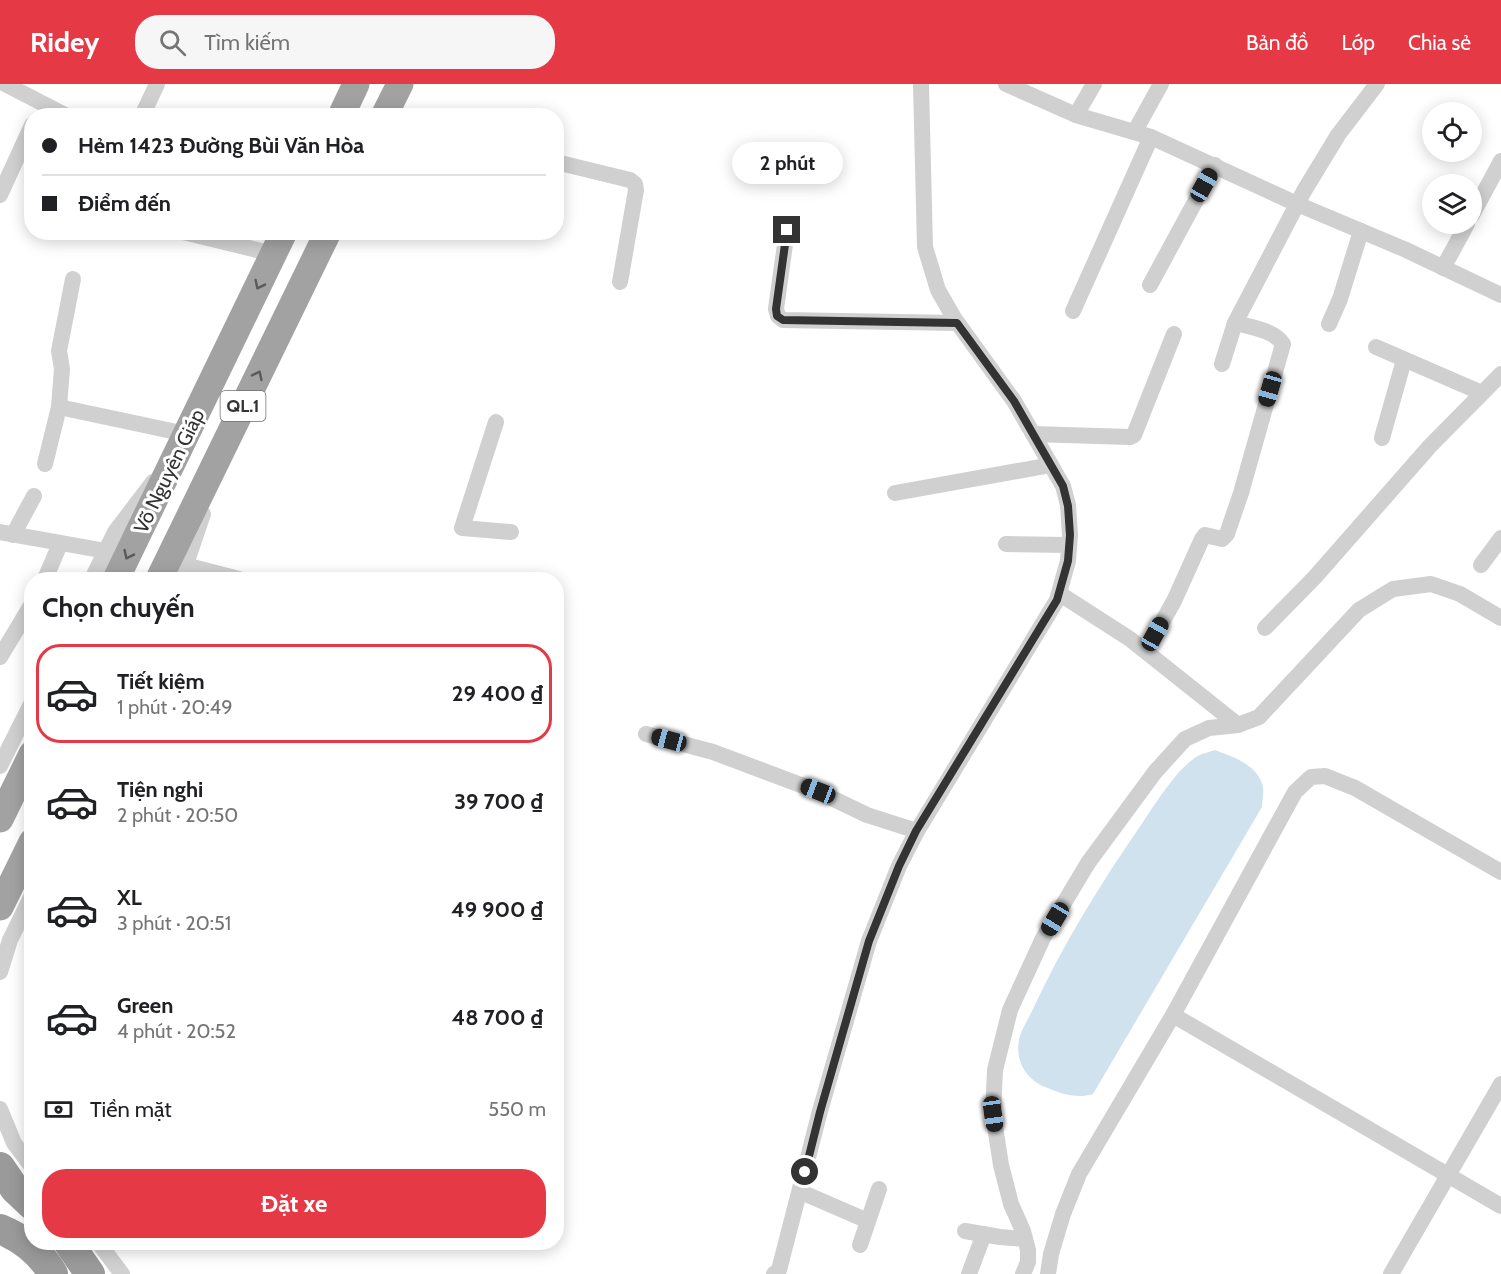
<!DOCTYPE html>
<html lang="vi">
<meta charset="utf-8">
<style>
:root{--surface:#fff;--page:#f6f6f6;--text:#202124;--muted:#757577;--line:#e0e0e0;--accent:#e63946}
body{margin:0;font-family:Cabin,sans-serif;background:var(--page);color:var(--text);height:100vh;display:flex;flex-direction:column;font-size:22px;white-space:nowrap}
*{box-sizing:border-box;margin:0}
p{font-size:20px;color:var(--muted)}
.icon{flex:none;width:33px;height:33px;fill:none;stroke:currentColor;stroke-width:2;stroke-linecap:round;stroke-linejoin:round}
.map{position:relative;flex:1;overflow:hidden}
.sheet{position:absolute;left:24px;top:488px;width:540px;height:678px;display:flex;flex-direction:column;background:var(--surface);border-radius:24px;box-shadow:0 3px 15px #0003}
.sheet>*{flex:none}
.banner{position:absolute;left:24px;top:24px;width:540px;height:132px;border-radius:24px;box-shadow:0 3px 15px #0003;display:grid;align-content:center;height:132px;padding:0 18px;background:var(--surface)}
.tools{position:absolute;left:1422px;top:18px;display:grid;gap:12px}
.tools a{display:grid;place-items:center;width:60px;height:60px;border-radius:50%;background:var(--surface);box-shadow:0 3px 15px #0003;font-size:30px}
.end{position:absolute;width:27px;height:27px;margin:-14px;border:8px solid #333;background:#fff;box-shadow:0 0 0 3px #fff}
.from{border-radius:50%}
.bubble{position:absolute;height:42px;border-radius:21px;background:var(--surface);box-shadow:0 3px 15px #0003;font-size:20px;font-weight:700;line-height:42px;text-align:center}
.car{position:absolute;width:18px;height:36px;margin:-18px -9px;border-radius:8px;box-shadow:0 0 4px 2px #0007;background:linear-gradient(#222 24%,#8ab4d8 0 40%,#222 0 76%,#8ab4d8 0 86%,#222 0)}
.banner b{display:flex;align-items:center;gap:21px;height:57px;font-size:22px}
.banner b+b{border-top:2px solid var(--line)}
.banner i{width:15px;height:15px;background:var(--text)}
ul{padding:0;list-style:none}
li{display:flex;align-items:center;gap:18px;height:99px;margin:0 12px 9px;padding:0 6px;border:3px solid transparent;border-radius:24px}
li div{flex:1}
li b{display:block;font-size:22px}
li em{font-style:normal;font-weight:700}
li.on{border-color:var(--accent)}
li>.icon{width:54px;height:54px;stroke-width:1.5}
h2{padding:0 18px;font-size:27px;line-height:72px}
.pay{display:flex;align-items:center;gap:15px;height:66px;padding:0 18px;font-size:22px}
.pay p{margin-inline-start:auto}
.cta{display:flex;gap:12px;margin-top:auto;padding:12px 18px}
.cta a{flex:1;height:69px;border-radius:24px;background:var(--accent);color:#fff;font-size:24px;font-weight:700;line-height:69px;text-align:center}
header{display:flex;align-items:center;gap:36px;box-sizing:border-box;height:84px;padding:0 30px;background:var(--accent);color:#fff}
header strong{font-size:28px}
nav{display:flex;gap:33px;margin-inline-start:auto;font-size:21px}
.search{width:420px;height:54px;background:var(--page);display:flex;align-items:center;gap:15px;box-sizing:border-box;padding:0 21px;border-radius:24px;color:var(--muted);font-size:22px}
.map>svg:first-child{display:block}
.water{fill:#cfe2ee}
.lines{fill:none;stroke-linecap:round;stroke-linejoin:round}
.minor{stroke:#d0d0d0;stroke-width:16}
.trunk{stroke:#a2a2a2;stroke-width:27}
.motorway{stroke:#9a9a9a;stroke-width:30}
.oneway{stroke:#5a5a5a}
.route{stroke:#333;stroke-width:8}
.labels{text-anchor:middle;stroke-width:6;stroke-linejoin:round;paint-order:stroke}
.shield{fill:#fff;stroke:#707070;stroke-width:1.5}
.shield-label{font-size:18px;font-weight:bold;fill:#333}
.street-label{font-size:20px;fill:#333;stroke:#fff}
</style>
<header>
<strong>Ridey</strong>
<div class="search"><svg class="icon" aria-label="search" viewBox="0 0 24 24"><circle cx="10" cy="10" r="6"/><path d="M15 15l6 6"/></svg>Tìm kiếm</div>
<nav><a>Bản đồ</a><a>Lớp</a><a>Chia sẻ</a></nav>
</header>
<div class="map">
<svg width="1501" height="1190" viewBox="0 0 1501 1190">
<rect width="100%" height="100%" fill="#fff"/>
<!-- water -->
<path class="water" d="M1215 666C1234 673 1258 681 1263 703 1264 709 1262 717 1262 723L1093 1010C1076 1015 1062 1010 1045 1003 1026 995 1015 977 1019 956 1021 946 1028 936 1032 927 1063 860 1101 799 1143 738 1156 719 1178 683 1198 672 1203 669 1210 668 1215 666Z"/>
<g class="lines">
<!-- minor -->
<g class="minor">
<polyline points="5,0 67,32"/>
<polyline points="1006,0 1076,31 1151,53 1297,120 1404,165 1501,211"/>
<polyline points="1076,31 1094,0"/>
<polyline points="142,32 157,0"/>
<polyline points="1135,47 1161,0"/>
<polyline points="556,78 630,96 635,100 636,106 620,198"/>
<polyline points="0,111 32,41"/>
<polyline points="1472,131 1501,77"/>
<polyline points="787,146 776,225 778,232 783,236 957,239"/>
<polyline points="183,148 274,170"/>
<polyline points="1443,184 1467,140"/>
<polyline points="1150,201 1215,81"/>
<polyline points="1073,227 1151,53"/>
<polyline points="1329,240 1340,215 1361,147"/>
<polyline points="1376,263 1482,309"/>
<polyline points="1222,280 1235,239 1304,107 1338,51 1377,0"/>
<polyline points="59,323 186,350"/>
<polyline points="496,338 462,444 511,448"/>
<polyline points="1033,350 1130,353 1134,351 1174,250"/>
<polyline points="1382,354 1404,276"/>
<polyline points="45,380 59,323 62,285 59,267 73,195"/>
<polyline points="895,409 1051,381"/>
<polyline points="0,448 106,467"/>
<polyline points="13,451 34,412"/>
<polyline points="1006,460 1069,461"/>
<polyline points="185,481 239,495"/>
<polyline points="1481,481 1501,454"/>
<polyline points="45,495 60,460"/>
<polyline points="92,495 115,448 153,398"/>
<polyline points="181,495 203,430"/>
<polyline points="1060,510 1130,555 1238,641"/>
<polyline points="1265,544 1315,493 1430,362 1501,290"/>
<path d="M1146 567 1174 517 1202 455 1205 451 1222 455 1227 450 1241 409 1283 260C1274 246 1250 243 1235 239"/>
<polyline points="0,573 32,520"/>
<polyline points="646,650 713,668 817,707 867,731 917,747"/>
<polyline points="0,682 32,618"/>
<polyline points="0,888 10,856 32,811"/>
<polyline points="1173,931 1501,1122"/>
<polyline points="0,1025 14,1059 32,1083"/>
<polyline points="801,1108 868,1137"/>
<polyline points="965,1147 1000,1153 1025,1155"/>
<polyline points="98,1158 122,1190"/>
<polyline points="860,1161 879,1105"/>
<polyline points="774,1190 779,1186 820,1027 869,857 899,782 917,747 1057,516 1068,477 1070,451 1068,421 1063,402 1014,317 954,234 938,206 925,163 921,0"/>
<polyline points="969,1190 984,1150"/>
<polyline points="1023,1190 1028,1178 1028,1166 1023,1147 1011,1120 1001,1081 993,1030 995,986 1010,926 1043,854 1088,779 1155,688 1185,655 1209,644 1238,641 1259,633 1359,526 1393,505 1431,500 1460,510 1501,534"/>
<polyline points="1048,1190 1051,1170 1063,1130 1079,1090 1173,931 1295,708 1311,693 1325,692 1355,704 1501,788"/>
<polyline points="1391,1190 1501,1000"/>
</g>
<!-- trunk -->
<g class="trunk">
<polyline points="341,32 356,0"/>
<polyline points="384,32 400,0"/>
<polyline points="116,495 284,148"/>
<polyline points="159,495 328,148"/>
<polyline points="0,735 32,670"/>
<polyline points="0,823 32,758"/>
</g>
<!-- motorway -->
<g class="motorway">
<polyline points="0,1083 15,1105 32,1121"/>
<path d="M0 1145C22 1154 41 1169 53 1190"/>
<polyline points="68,1158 90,1190"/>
</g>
</g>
<!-- one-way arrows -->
<defs><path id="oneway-chevron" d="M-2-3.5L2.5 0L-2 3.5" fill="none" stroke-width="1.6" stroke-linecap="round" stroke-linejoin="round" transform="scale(1.5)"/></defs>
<g class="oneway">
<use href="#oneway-chevron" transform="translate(259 201) rotate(116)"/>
<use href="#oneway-chevron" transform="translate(258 291) rotate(-64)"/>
<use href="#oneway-chevron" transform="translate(128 471) rotate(116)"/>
</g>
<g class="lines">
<!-- route -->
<polyline class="route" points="787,146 776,225 777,232 783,236 957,239 1014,317 1063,402 1068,422 1070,451 1068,477 1057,516 916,747 899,782 869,857 820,1028 805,1088"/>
</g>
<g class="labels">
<!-- shield labels -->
<rect class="shield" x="220.5" y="307" width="45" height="30" rx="4.5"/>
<g class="shield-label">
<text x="243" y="328">QL.1</text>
</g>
<!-- street labels -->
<g class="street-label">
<text transform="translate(169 387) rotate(-64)" y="7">Võ Nguyên Giáp</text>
</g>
</g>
</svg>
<div class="tools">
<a><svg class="icon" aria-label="locate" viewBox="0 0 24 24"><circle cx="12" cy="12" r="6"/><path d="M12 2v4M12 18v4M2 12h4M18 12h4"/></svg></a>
<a><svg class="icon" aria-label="layers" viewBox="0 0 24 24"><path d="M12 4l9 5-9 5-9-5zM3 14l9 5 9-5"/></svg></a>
</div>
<i class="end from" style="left:805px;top:1088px"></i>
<i class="end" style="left:787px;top:146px"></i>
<div class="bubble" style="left:732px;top:58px;width:111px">2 phút</div>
<i class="car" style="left:1204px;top:101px;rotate:29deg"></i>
<i class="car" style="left:1270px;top:305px;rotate:196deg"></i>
<i class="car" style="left:1155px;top:550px;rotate:29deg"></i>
<i class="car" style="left:669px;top:656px;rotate:285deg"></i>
<i class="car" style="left:818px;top:707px;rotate:291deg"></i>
<i class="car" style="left:1055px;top:835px;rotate:211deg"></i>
<i class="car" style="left:993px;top:1030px;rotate:172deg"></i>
<div class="banner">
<b><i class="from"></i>Hẻm 1423 Đường Bùi Văn Hòa</b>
<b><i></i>Điểm đến</b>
</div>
<section class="sheet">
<h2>Chọn chuyến</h2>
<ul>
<li class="on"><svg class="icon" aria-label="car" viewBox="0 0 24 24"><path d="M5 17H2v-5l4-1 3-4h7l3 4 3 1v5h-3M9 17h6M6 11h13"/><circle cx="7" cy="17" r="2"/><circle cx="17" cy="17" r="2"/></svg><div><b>Tiết kiệm</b><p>1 phút · 20:49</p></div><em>29 400 ₫</em></li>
<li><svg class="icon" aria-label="car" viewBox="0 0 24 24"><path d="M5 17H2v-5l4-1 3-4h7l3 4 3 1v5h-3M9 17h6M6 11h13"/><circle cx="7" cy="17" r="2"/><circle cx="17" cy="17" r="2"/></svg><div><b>Tiện nghi</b><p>2 phút · 20:50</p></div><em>39 700 ₫</em></li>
<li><svg class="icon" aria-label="car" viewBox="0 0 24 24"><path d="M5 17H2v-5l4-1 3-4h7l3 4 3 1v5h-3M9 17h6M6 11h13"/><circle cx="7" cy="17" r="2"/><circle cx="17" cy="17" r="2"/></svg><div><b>XL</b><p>3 phút · 20:51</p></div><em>49 900 ₫</em></li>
<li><svg class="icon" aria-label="car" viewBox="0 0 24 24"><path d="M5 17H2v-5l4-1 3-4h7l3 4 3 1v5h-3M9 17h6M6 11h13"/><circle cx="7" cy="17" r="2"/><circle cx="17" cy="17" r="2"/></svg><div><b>Green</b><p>4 phút · 20:52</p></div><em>48 700 ₫</em></li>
</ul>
<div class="pay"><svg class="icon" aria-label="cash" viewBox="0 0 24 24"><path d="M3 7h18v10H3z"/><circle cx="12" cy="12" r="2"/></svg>Tiền mặt<p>550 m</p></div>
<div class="cta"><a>Đặt xe</a></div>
</section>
</div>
